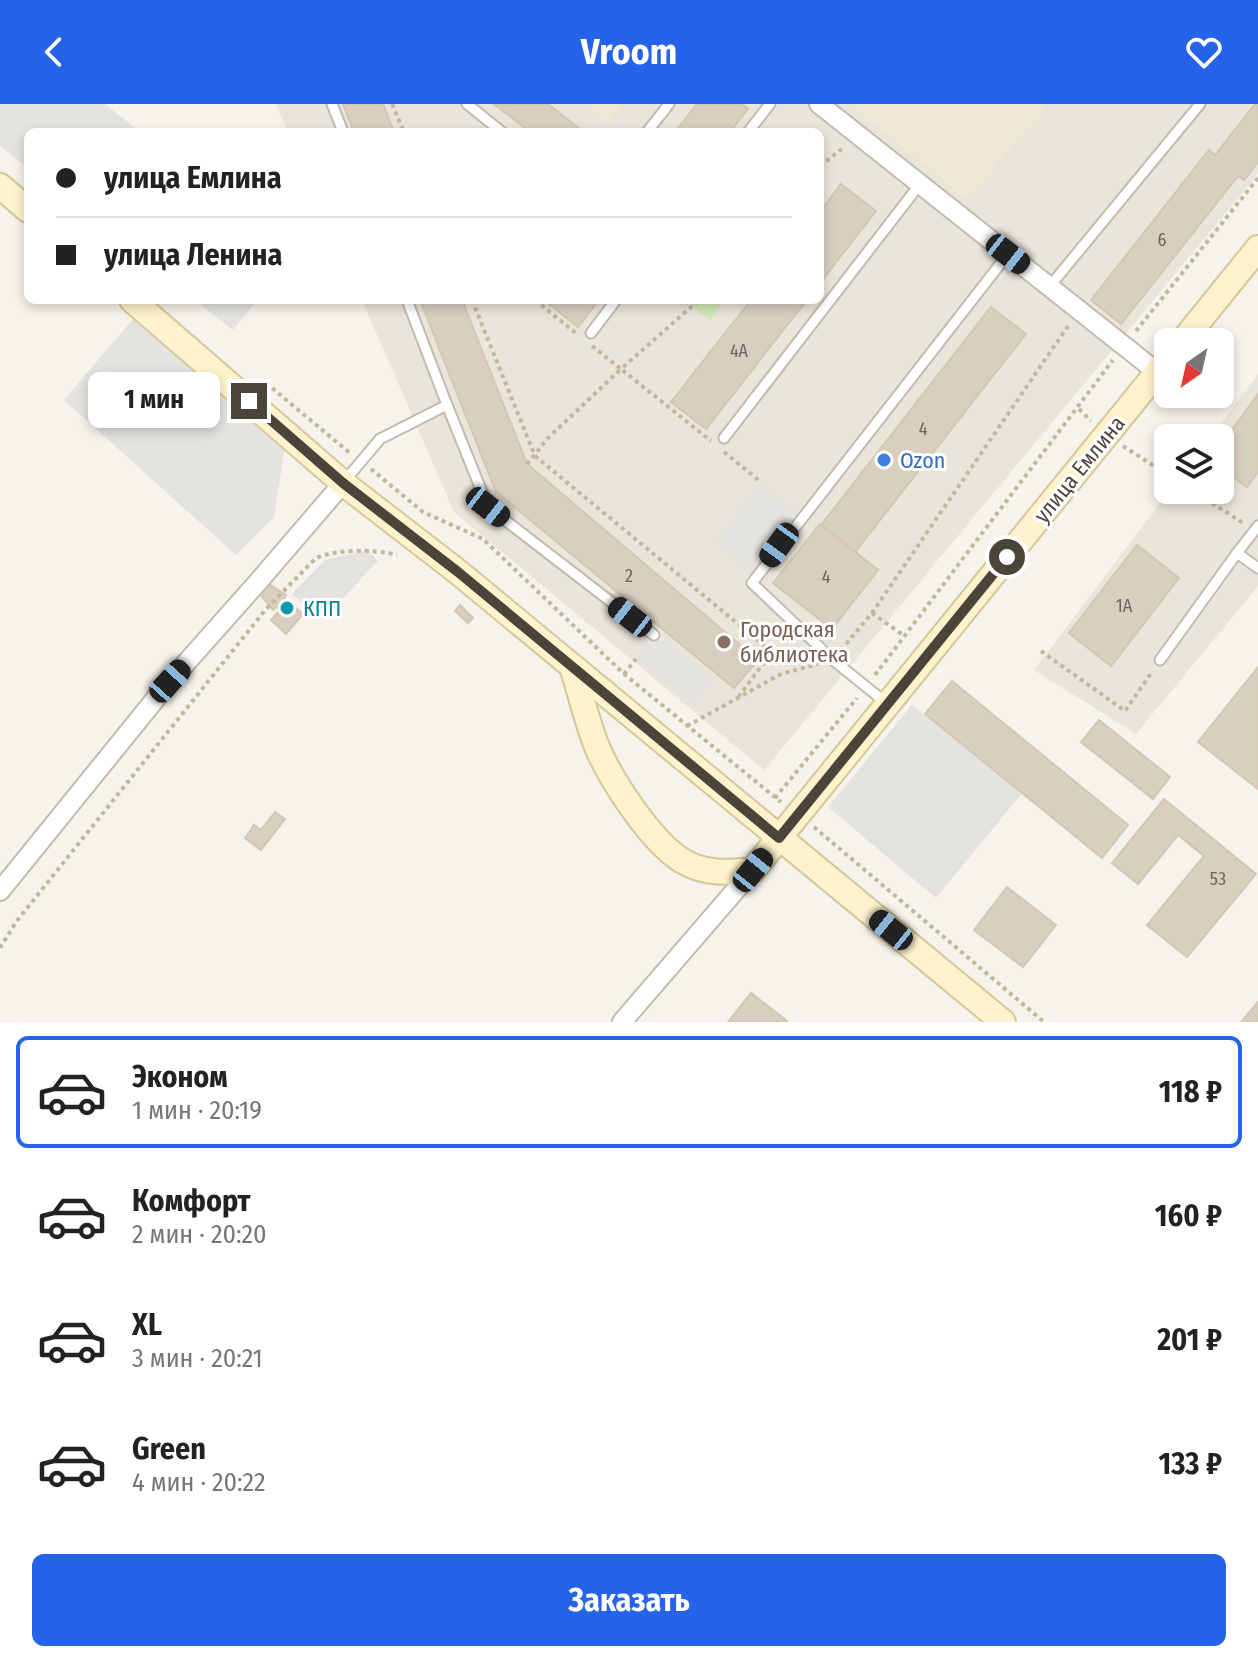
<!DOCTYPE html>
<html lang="ru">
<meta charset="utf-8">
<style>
:root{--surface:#fff;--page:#f6f6f6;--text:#222;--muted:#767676;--line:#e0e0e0;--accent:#2563eb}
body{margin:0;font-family:"Fira Sans Condensed",sans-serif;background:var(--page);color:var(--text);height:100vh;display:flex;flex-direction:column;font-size:30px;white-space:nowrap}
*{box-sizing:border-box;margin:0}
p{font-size:26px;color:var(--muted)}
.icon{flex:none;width:44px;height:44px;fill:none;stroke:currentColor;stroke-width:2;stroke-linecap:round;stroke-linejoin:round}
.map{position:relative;height:918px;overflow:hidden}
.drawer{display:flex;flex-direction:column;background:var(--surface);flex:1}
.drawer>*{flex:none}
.top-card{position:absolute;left:24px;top:24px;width:800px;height:176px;border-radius:12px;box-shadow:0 4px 12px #0003;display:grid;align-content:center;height:176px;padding:0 32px;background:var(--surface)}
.needle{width:52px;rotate:214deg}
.tools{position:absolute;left:1154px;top:224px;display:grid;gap:16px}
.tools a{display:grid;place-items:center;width:80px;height:80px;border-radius:12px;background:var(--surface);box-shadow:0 4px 12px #0003;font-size:40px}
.end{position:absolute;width:36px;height:36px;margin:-18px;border:10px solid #4b4439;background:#fff;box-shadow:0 0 0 4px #fff}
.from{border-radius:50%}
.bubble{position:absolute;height:56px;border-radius:12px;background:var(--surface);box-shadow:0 4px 12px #0003;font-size:26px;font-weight:700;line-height:56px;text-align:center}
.car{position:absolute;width:24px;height:48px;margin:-24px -12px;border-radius:10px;box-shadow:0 0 6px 2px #0007;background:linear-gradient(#222 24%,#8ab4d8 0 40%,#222 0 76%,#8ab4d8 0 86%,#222 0)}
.top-card b{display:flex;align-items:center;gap:28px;height:76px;font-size:30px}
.top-card b+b{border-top:2px solid var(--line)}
.top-card i{width:20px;height:20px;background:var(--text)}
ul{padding:14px 0 0;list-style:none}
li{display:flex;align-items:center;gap:24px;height:112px;margin:0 16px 12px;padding:0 16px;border:4px solid transparent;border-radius:12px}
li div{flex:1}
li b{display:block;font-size:30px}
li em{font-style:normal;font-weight:700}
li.current{border-color:var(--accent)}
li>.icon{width:72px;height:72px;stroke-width:1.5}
.cta{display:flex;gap:16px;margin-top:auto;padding:16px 32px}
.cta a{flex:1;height:92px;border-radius:12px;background:var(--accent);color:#fff;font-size:32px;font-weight:700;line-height:92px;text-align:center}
header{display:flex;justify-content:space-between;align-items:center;height:104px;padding:0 32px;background:var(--accent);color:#fff;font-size:36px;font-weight:700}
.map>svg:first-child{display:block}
.residential{fill:#eae5da}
.education{fill:#efe8d6}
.park{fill:url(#park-tufts)}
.parking{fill:#e5e3e0}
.building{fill:#d8cfc1;stroke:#d3c7b4;stroke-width:2}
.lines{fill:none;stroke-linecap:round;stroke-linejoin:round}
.lane-casing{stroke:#c2bbae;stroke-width:13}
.street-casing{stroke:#c2bbae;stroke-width:22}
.secondary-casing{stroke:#d6c79b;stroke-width:28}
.path{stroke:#c4b79f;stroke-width:4;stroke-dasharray:4 4;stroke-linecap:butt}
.lane{stroke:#fff;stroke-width:9}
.street{stroke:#fff;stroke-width:18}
.secondary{stroke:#fff3cd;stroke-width:24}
.route{stroke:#4b4439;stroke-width:10}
.shop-dot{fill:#3f7fe0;stroke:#fff;stroke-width:3}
.culture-dot{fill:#0f9aa8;stroke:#fff;stroke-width:3}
.education-dot{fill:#8d6e63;stroke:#fff;stroke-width:3}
.labels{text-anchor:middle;stroke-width:6;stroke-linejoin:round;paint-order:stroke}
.number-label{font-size:18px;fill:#6e675b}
.shop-label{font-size:22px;fill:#366cbe;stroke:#fff;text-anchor:start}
.street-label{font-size:22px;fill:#4b4439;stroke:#fff}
.culture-label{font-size:22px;fill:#0d838f;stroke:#fff;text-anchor:start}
.education-label{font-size:22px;fill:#785e54;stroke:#fff;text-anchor:start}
</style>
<header><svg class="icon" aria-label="back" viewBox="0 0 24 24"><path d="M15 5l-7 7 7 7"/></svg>Vroom<svg class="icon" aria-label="heart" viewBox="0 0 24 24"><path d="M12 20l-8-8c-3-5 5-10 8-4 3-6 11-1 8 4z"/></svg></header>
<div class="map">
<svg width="1258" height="918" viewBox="0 0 1258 918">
<defs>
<pattern id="park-tufts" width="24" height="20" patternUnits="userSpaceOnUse" patternTransform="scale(2)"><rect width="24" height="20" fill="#d2eab5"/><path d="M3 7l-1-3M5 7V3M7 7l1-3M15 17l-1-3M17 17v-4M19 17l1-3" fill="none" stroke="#b6ca9c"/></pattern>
</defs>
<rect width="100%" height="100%" fill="#f6f3ec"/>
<!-- residential -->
<g class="residential">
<polygon points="276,0 1258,0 1258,70 764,666 454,408 362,196 820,196 820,28 288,28"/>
<polygon points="1258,270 1258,482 1136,630 1034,566 1170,386 1220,386 1220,334 1210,334"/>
</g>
<!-- education -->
<g class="education">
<polygon points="587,0 623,0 609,18"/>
<polygon points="850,0 1049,0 967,95"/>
</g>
<!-- park -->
<polygon class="park" points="684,196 726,196 710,216"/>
<!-- parking -->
<g class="parking">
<polygon points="0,0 105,0 140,28 28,28 28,64 0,42"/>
<polygon points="195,196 257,196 233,226"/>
<polygon points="134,214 285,342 274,413 236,451 64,296"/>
<polygon points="760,380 801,413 757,472 716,440"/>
<polygon points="368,446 378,457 322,516 292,490 325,456"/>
<polygon points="654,531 713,575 693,599 636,555"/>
<polygon points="912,601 1022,689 936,794 828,703"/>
</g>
<!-- building -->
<g class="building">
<polygon points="343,0 383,0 394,28 354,28"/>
<polygon points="494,0 548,0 584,28 530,28"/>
<polygon points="697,0 742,0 748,5 730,28 675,28"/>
<polygon points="1255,0 1258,0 1258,58 1244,76 1238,72 1121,220 1091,196 1209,46 1215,51"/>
<polygon points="841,80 876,107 820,179 820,108"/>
<polygon points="420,196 462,196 527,360 758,556 734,584 496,388"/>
<polygon points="544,196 599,196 578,223"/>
<polygon points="751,196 807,196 706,325 671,298"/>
<polygon points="991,203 1026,230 855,448 821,421"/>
<polygon points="1258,290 1258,368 1247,383 1220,364 1220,342"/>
<polygon points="820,420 878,466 832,525 773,479"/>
<polygon points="1137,441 1179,474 1111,562 1069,529"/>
<polygon points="269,480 286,491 284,494 303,510 286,530 271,516 280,506 276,503 273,506 260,490"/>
<polygon points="460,501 473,514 468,519 455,507"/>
<polygon points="1258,563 1258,685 1198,638"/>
<polygon points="952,577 1128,721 1102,754 925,610"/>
<polygon points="1099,616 1170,673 1153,695 1081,638"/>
<polygon points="1164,695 1256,770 1187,853 1147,821 1204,752 1178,731 1138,780 1112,759"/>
<polygon points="275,708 285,715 261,746 245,734 254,721 261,726"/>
<polygon points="1007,783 1056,821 1023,863 974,826"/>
<polygon points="751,889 787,917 786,918 728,918"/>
<polygon points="1258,898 1258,918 1241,918"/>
</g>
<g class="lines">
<defs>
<g id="lane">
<polyline points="332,0 343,28"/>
<polyline points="467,0 502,28"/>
<polyline points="647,28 669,0"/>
<polyline points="748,28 770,0"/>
<polyline points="1050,182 1200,0"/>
<polyline points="591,229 616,196"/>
<polyline points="447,301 488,403 654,531"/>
<polyline points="724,334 920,80"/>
<polyline points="343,379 380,335 447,301 407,196"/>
<polyline points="1237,449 1258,422"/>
<polyline points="1160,556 1237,449 1258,464"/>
<polyline points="885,598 833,556 752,479 1008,150"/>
</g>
<g id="street">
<polyline points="819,0 1157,268"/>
<polyline points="0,787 170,577 258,478 343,379"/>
<polyline points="622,918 753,766"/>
</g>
<g id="secondary">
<polyline points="0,82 28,106"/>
<polyline points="132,196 343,379 458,468 1003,918"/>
<polyline points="1182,238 1258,144"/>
<path d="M573 566C581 591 587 618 597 643 611 676 650 736 681 756 703 770 728 769 753 766L1168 255"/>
</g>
</defs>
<!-- lane casing -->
<use href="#lane" class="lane-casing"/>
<!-- street casing -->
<use href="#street" class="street-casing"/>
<!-- secondary casing -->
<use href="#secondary" class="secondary-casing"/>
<!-- path -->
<g class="path">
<polyline points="392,0 404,28"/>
<polyline points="820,62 843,44"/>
<polyline points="472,196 535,352 772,548 739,592"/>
<polyline points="535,196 577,230"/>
<polyline points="1136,227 1258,74"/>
<polyline points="592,242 621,265 699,196"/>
<polyline points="266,279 351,350"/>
<polyline points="1079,305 1091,317"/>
<polyline points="1123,342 1168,371"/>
<polyline points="724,348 761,378"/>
<polyline points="527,360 547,335 621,265 711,337"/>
<polyline points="371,365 423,408 483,435 624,570 781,698"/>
<polyline points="1192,386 1243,419"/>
<polyline points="872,509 903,531"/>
<polyline points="841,546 872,509 1068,222"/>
<polyline points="1041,547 1125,607 1152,568"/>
<polyline points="624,570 636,555"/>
<polyline points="875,571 1113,256"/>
<polyline points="687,622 781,570 818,560"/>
<polyline points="775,694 857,594"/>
<polyline points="814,723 1044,918"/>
<path d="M0 844 16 818 266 505 316 454C336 445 376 445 397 451"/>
</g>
<!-- lane -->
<use href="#lane" class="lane"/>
<!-- street -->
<use href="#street" class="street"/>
<!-- secondary -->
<use href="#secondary" class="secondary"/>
</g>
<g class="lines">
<!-- route -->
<polyline class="route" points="249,297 343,379 458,468 779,734 1007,453"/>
</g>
<!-- markers -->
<circle class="shop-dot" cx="884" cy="356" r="8"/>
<circle class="culture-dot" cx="287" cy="504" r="8"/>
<circle class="education-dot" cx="724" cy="538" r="8"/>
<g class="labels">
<!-- number labels -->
<g class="number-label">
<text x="1162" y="142">6</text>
<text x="739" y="253">4А</text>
<text x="923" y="331">4</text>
<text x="629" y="478">2</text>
<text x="826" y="479">4</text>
<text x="1124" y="508">1А</text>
<text x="1218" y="781">53</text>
</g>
<!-- shop labels -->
<g class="shop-label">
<text x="900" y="364">Ozon</text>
</g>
<!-- street labels -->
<g class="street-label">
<text transform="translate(1079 365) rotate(-51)" y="8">улица Емлина</text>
</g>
<!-- culture labels -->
<g class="culture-label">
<text x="303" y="512">КПП</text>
</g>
<!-- education labels -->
<g class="education-label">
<text x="740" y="533">Городская<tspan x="740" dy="25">библиотека</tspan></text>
</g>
</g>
</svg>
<div class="tools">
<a><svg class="needle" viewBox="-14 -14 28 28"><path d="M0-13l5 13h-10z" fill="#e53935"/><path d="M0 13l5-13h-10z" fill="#767676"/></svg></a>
<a><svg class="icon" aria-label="layers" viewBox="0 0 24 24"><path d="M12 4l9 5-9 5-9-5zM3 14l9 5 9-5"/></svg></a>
</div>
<i class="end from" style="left:1007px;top:453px"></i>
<i class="end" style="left:249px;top:297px"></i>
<div class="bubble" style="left:88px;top:268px;width:132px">1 мин</div>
<i class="car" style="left:1008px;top:150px;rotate:128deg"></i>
<i class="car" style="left:488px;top:403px;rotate:128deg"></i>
<i class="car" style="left:779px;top:441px;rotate:216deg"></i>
<i class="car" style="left:630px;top:513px;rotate:308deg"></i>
<i class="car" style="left:170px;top:577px;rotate:42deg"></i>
<i class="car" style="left:753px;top:766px;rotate:39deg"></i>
<i class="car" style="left:891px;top:826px;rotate:309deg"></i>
<div class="top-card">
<b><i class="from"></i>улица Емлина</b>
<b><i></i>улица Ленина</b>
</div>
</div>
<section class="drawer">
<ul>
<li class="current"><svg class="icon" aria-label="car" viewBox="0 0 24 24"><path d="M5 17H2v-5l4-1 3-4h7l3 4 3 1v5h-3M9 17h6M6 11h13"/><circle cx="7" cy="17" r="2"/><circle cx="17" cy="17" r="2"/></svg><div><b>Эконом</b><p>1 мин · 20:19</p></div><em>118 ₽</em></li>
<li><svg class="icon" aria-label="car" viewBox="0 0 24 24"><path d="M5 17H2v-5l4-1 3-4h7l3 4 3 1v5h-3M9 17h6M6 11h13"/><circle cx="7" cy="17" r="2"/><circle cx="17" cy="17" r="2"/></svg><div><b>Комфорт</b><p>2 мин · 20:20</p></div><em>160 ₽</em></li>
<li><svg class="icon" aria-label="car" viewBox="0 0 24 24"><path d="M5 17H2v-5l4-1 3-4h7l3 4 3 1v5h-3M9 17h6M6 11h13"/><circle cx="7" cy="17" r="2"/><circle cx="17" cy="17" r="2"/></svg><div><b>XL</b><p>3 мин · 20:21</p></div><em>201 ₽</em></li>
<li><svg class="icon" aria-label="car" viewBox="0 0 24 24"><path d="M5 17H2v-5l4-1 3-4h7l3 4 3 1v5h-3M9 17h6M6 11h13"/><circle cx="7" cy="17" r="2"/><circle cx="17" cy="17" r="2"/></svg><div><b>Green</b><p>4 мин · 20:22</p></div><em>133 ₽</em></li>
</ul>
<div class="cta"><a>Заказать</a></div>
</section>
